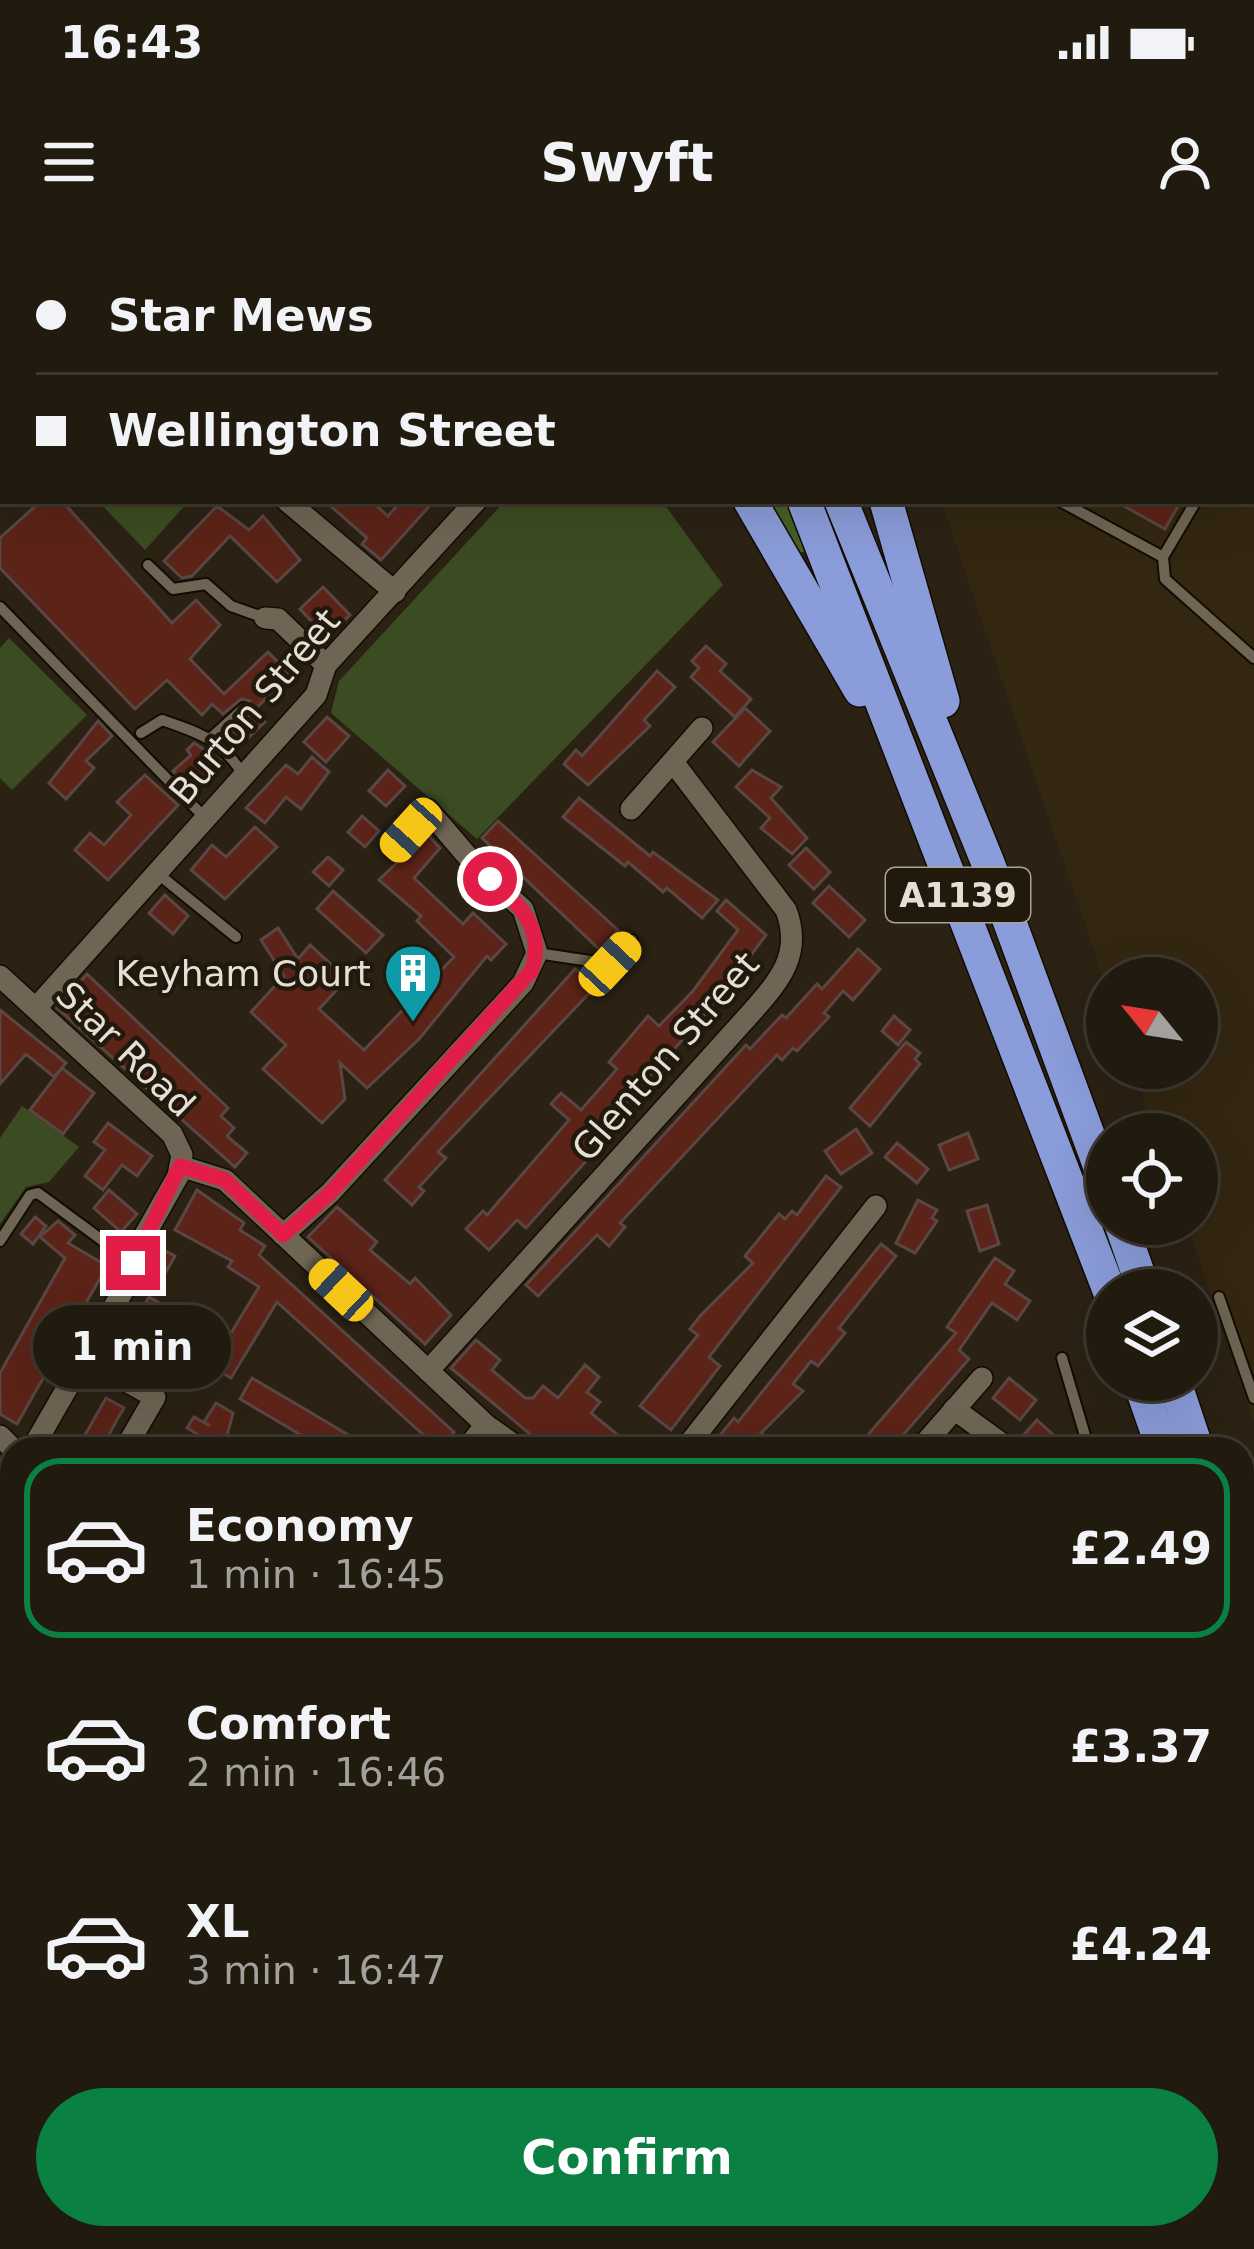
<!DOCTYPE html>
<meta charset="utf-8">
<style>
:root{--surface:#201a0f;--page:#282318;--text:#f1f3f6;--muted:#a2a19e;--line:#3d382f;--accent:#0b8043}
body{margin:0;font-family:"DejaVu Sans",sans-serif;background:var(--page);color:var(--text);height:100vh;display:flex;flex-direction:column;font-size:45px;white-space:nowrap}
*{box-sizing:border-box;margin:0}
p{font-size:39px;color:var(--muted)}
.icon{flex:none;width:66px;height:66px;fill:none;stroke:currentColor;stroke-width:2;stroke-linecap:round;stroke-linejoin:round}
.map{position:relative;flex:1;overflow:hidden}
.panel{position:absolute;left:0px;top:1197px;width:1254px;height:813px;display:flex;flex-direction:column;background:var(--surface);border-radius:36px 36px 0 0;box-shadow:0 12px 48px #0002,0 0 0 3px var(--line)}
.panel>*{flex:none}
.guide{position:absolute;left:0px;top:0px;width:1254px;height:264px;box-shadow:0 12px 48px #0002,0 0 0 3px var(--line);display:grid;align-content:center;height:264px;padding:0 36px;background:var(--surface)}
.needle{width:78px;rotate:300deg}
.tools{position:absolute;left:1086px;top:717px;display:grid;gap:24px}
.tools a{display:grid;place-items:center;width:132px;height:132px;border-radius:50%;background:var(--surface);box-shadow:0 12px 48px #0002,0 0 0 3px var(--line);font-size:60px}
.end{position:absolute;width:54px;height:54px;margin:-27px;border:15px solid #e11d48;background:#fff;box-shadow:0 0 0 6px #fff}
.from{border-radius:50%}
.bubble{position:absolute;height:84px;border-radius:42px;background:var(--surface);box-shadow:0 12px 48px #0002,0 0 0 3px var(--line);font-size:39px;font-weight:600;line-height:84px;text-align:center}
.car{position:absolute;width:36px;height:72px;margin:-36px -18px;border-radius:15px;box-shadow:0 0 9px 3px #0007;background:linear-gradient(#f5c518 24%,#345 0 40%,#f5c518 0 76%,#345 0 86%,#f5c518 0)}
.guide b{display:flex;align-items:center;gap:42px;height:114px;font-size:45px}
.guide b+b{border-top:3px solid var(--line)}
.guide i{width:30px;height:30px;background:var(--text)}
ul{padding:21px 0 0;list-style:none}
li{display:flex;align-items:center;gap:36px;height:180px;margin:0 24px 18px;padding:0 12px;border:6px solid transparent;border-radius:36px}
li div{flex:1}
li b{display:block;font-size:45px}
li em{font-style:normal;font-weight:600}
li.active{border-color:var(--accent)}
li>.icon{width:108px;height:108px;stroke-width:1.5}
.button{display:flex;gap:24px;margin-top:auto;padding:24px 36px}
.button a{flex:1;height:138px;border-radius:72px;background:var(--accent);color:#fff;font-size:48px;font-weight:600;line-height:138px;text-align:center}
.status{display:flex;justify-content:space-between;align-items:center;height:84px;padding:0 60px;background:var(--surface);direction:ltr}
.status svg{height:33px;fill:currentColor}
header{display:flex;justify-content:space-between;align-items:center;height:156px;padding:0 36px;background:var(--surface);font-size:54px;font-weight:600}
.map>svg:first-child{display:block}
.built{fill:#332712}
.green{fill:#3b4c22}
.forest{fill:#485f26}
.building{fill:#5c2318;stroke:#5a4642;stroke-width:3}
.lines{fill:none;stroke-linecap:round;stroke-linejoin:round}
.service-casing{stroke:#130c02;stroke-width:14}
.minor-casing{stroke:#130c02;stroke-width:24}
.tertiary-casing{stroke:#130c02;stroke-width:30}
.trunk-casing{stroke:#130c02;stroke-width:36}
.service{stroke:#6f6554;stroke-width:10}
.minor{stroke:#6f6554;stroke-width:21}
.tertiary{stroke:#6f6554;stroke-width:27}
.trunk{stroke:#8a9cd9;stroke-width:33}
.route{stroke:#e11d48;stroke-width:15}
.labels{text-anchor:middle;stroke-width:9;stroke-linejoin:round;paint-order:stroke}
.shield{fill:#21190b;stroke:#aaa499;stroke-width:3}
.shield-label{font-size:33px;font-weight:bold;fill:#e5dfd6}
.street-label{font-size:36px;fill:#e5dfd6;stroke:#21190b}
.poi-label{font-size:36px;fill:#e5dfd6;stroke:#21190b;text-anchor:end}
</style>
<div class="status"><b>16:43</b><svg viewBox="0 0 49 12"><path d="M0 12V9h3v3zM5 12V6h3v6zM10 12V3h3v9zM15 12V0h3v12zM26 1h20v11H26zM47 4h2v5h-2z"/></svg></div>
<header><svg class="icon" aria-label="menu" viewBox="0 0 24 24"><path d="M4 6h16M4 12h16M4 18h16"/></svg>Swyft<svg class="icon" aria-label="person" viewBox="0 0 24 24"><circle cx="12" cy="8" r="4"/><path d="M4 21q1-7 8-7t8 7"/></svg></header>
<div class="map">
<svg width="1254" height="2009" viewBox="0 0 1254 2009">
<rect width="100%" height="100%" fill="#2b2214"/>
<!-- built -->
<polygon class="built" points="853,0 1254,0 1254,1182 1187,984 1197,984 1197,894 1156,894 1134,828 1197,828 1197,738 1107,738 1107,749 941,261 1251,261 1251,3"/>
<!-- green -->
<g class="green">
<polygon points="98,261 189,261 145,310"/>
<polygon points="505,261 662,261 723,345 477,599 331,473 339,441"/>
<polygon points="9,398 87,475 12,550 0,538 0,408"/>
<polygon points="22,866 79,907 49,942 26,947 0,984 0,898"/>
<polygon points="1242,1936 1254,1942 1254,2009 596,2009 599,1998 1242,1998"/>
</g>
<!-- forest -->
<polygon class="forest" points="769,261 791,261 812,308 798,314"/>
<!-- building -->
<g class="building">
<polygon points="41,261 62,261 172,383 196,360 220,385 190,419 224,454 268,412 291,435 254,470 265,482 236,509 225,499 251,474 250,461 241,459 223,474 212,464 202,475 167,440 135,469 0,328 0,298"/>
<polygon points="325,261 371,261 388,276 401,261 434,261 381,320 362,304 367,298"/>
<polygon points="1115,261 1181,261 1165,289"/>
<polygon points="217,266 249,290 263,276 300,320 277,342 230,296 192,336 182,338 164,321"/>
<polygon points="323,347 350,375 326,397 300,369"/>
<polygon points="706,406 726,424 720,431 751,459 735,477 691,437 699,428 692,421"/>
<polygon points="657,431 675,447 644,480 650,486 588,545 564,524 576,510 582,516"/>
<polygon points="745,468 770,491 739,526 713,502"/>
<polygon points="327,477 349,496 326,522 304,502"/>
<polygon points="98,481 112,496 86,521 94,528 66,559 49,543"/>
<polygon points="194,503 220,520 190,548 173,531 191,515 187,510"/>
<polygon points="312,517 329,532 301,569 286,557 265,583 246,568 286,525 298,534"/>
<polygon points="388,530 405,546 386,566 369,551"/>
<polygon points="752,530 781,547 771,558 807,598 792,614 761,588 770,578 736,547"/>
<polygon points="145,535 178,565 108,640 75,610 90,593 104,605 131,575 117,562"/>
<polygon points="579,558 650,616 653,612 718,660 702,678 667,648 663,652 628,622 625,626 563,577"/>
<polygon points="362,576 379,591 365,607 348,592"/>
<polygon points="498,581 618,690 600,710 482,598"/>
<polygon points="255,587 277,607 225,659 191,630 212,605 226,617"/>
<polygon points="427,594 440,608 414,638 463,684 473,673 506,704 491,720 487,716 419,799 367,848 340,823 345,859 322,883 263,829 286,805 251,772 284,736 261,700 278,688 298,719 310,705 347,739 319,769 364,810 454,717 417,681 421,676 379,640"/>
<polygon points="806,608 830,632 814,649 789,625"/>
<polygon points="328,617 343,630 329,646 313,632"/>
<polygon points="829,646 865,680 849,697 813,663"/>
<polygon points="333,651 383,695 366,713 317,669"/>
<polygon points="165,655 188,676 173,694 149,673"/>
<polygon points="726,660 766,695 710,769 602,890 605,893 594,905 597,909 526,988 517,980 489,1010 466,989 483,971 487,975 569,880 551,864 561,853 581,870 617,829 609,822 648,776 659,786 693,751 738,690 717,671"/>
<polygon points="858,709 880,729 853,760 843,751 824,773 829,777 797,811 793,808 782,820 777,815 620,983 625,987 609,1006 597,995 538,1056 526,1045 746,805 750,809 782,775 786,778 817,744 822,749"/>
<polygon points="575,729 597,745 438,912 446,918 419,947 424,951 412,965 385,940"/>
<polygon points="87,734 228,868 221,876 234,888 227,896 247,913 235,927 57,768"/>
<polygon points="0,770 66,823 54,837 26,814 0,844"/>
<polygon points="894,776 910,790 898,805 882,791"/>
<polygon points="906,802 920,813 915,819 920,824 870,886 850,868"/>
<polygon points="62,828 94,853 63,894 30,870"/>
<polygon points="108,883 152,916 137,936 122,925 103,950 85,936 105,910 94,902"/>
<polygon points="856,889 872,913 841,934 825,911"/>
<polygon points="968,893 978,919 949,930 939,905"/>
<polygon points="897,903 928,929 917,943 885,917"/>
<polygon points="826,936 841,947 709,1117 720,1126 671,1190 640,1166 698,1095 690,1089 701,1075 753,1023 745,1016 779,974 785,979 792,971 797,975"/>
<polygon points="109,950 137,974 121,992 94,968"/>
<polygon points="197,950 244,983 240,990 265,1006 259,1015 454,1192 439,1209 277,1062 231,1138 211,1126 259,1047 228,1027 232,1021 175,990"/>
<polygon points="918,960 937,970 932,978 937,981 915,1013 896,1003"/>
<polygon points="987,965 999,1004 980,1011 967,971"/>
<polygon points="337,967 377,1002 370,1010 410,1044 415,1038 451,1075 425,1104 308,997"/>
<polygon points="35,977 46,986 33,1004 21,994"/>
<polygon points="58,981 75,995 68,1003 107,1026 17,1184 0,1174 0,1133 65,1018 40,997"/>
<polygon points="881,1004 896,1016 839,1088 845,1093 818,1126 811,1121 793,1144 803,1151 761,1193 781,1209 709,1209 734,1178 738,1182"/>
<polygon points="160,1008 175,1016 160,1042 146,1034"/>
<polygon points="995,1018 1014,1031 1005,1044 1030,1061 1017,1080 992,1063 959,1110 969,1119 891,1209 878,1209 865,1198 956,1093 947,1087"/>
<polygon points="149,1057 172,1070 164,1085 193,1101 178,1127 150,1111 142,1126 117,1112"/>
<polygon points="476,1100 500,1120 492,1130 525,1158 533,1158 543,1146 558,1158 585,1125 599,1137 587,1152 600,1162 591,1173 635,1209 548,1209 451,1128"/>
<polygon points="252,1138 298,1165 372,1209 325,1209 306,1198 240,1159"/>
<polygon points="1009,1138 1036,1160 1020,1180 993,1158"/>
<polygon points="106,1158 124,1168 118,1178 101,1209 77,1209"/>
<polygon points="216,1163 233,1173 227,1196 250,1209 222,1209 187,1188 194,1177 210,1186 204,1182"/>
<polygon points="1037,1180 1059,1200 1051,1209 1030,1209 1020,1199"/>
</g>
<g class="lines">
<defs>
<g id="service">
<polyline points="967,3 969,0"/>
<polyline points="1251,4 1254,4"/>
<polyline points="1060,261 1163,317"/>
<polyline points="1196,261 1163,317 1165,339 1254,418"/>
<polyline points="148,325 173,349 206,344 231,366 265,378"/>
<polyline points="0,367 205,578"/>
<path d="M141 493 162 480C200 493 222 500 244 536"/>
<polyline points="212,497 244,468"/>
<polyline points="157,633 236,697"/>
<polyline points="537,713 610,724 632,700"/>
<polyline points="0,1001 30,955 38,953 133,1023"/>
<polyline points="1219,1057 1254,1158"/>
<polyline points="1062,1118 1089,1209"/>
<polyline points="0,1499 12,1506"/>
<polyline points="836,2009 842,1998"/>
</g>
<g id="minor">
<polyline points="1222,2 1224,0"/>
<polyline points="287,261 395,352"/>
<polyline points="265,378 278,379 326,425"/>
<polyline points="631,569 702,488"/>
<polyline points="0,736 172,894 182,915 178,936 138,1007 123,1051 32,1209"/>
<polyline points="36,768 316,455 326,425 476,261"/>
<polyline points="180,926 225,940 486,1185 520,1209"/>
<polyline points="283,995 330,953 523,743 537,713 523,669 480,631 428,570 394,609"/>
<polyline points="85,1118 155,1157 125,1209"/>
<path d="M428 1131 750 774C779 741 803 715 786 670L673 522"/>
<polyline points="954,1169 1009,1209"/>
<polyline points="0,1196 13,1209"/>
<polyline points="466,1209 486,1185"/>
<polyline points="685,1209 876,966"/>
<polyline points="920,1209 982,1138"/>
<polyline points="0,1264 12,1243"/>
<polyline points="0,1445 12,1452"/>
<polyline points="141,2009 141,1998"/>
<polyline points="330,2009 333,1998"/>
</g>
<g id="tertiary">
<polyline points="124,3 128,0"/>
<polyline points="0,106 3,103"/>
<polyline points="1242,1284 1254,1276"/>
<polyline points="594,2009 597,1998"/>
</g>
<g id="trunk">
<polyline points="598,0 600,3"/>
<polyline points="687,0 689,3"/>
<polyline points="724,0 725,3"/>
<polyline points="812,0 813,3"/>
<polyline points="750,261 860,450"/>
<polyline points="804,261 1109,1050"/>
<polyline points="841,261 988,623 1107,946"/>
<polyline points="886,261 943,461"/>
<polyline points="1121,984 1144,1050"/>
<polyline points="1139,1140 1163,1209"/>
<polyline points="1174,1140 1197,1209"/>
<polyline points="1242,1343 1254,1380"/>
<polyline points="1242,1448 1254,1482"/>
</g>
</defs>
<!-- service casing -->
<use href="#service" class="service-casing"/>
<!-- minor casing -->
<use href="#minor" class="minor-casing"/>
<!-- tertiary casing -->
<use href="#tertiary" class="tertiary-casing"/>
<!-- trunk casing -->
<use href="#trunk" class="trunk-casing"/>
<!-- service -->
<use href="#service" class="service"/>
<!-- minor -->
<use href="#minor" class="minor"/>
<!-- tertiary -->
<use href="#tertiary" class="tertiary"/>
<!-- trunk -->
<use href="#trunk" class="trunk"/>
</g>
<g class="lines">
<!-- route -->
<path class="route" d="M133 1023 180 926 225 940 283 995 330 953 532 730C545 688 520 664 490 639"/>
</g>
<!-- icons -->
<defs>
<symbol id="building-pin" viewBox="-11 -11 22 30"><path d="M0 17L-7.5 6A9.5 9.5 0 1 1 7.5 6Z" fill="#0f9aa8" stroke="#21190b"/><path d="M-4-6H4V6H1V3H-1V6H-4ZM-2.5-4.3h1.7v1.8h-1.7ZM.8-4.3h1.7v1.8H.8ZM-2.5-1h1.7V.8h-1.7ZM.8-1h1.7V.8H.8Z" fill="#fff"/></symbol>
</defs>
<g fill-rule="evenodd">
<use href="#building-pin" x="380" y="700" width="66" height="90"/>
</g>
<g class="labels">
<!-- shield labels -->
<rect class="shield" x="886" y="628" width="144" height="54" rx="9"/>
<g class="shield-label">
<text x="958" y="667">A1139</text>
</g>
<!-- street labels -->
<g class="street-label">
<text transform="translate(254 466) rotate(-50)" y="13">Burton Street</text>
<text transform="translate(126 809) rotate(44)" y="13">Star Road</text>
<text transform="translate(665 816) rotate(-49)" y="13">Glenton Street</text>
</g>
<!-- poi labels -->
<g class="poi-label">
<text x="371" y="746">Keyham Court</text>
</g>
</g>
</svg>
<div class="tools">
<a><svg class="needle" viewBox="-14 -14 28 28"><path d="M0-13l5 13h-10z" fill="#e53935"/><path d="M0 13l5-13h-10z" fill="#a2a19e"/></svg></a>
<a><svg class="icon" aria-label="locate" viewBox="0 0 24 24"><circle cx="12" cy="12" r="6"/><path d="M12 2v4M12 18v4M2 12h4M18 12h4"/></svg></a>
<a><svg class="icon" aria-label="layers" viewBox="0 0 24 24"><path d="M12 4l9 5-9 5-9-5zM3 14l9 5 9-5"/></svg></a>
</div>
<i class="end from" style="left:490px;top:639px"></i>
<i class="end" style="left:133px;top:1023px"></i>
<div class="bubble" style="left:33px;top:1065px;width:198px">1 min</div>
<i class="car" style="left:411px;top:590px;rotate:222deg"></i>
<i class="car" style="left:610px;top:724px;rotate:43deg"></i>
<i class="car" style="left:341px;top:1050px;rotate:313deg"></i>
<div class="guide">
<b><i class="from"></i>Star Mews</b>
<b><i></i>Wellington Street</b>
</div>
<section class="panel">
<ul>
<li class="active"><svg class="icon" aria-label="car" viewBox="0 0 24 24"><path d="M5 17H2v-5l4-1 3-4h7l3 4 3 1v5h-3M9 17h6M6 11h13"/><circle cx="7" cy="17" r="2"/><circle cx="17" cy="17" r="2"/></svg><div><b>Economy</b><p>1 min · 16:45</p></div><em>£2.49</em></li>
<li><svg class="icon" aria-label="car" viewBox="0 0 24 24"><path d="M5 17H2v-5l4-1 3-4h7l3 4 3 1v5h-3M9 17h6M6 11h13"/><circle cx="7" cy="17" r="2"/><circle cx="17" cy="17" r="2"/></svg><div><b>Comfort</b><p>2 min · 16:46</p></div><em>£3.37</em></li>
<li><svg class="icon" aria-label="car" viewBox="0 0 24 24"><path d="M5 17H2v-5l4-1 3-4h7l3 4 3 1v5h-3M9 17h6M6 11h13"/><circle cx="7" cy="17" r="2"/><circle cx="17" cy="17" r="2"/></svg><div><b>XL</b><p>3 min · 16:47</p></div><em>£4.24</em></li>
</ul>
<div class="button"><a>Confirm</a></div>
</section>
</div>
